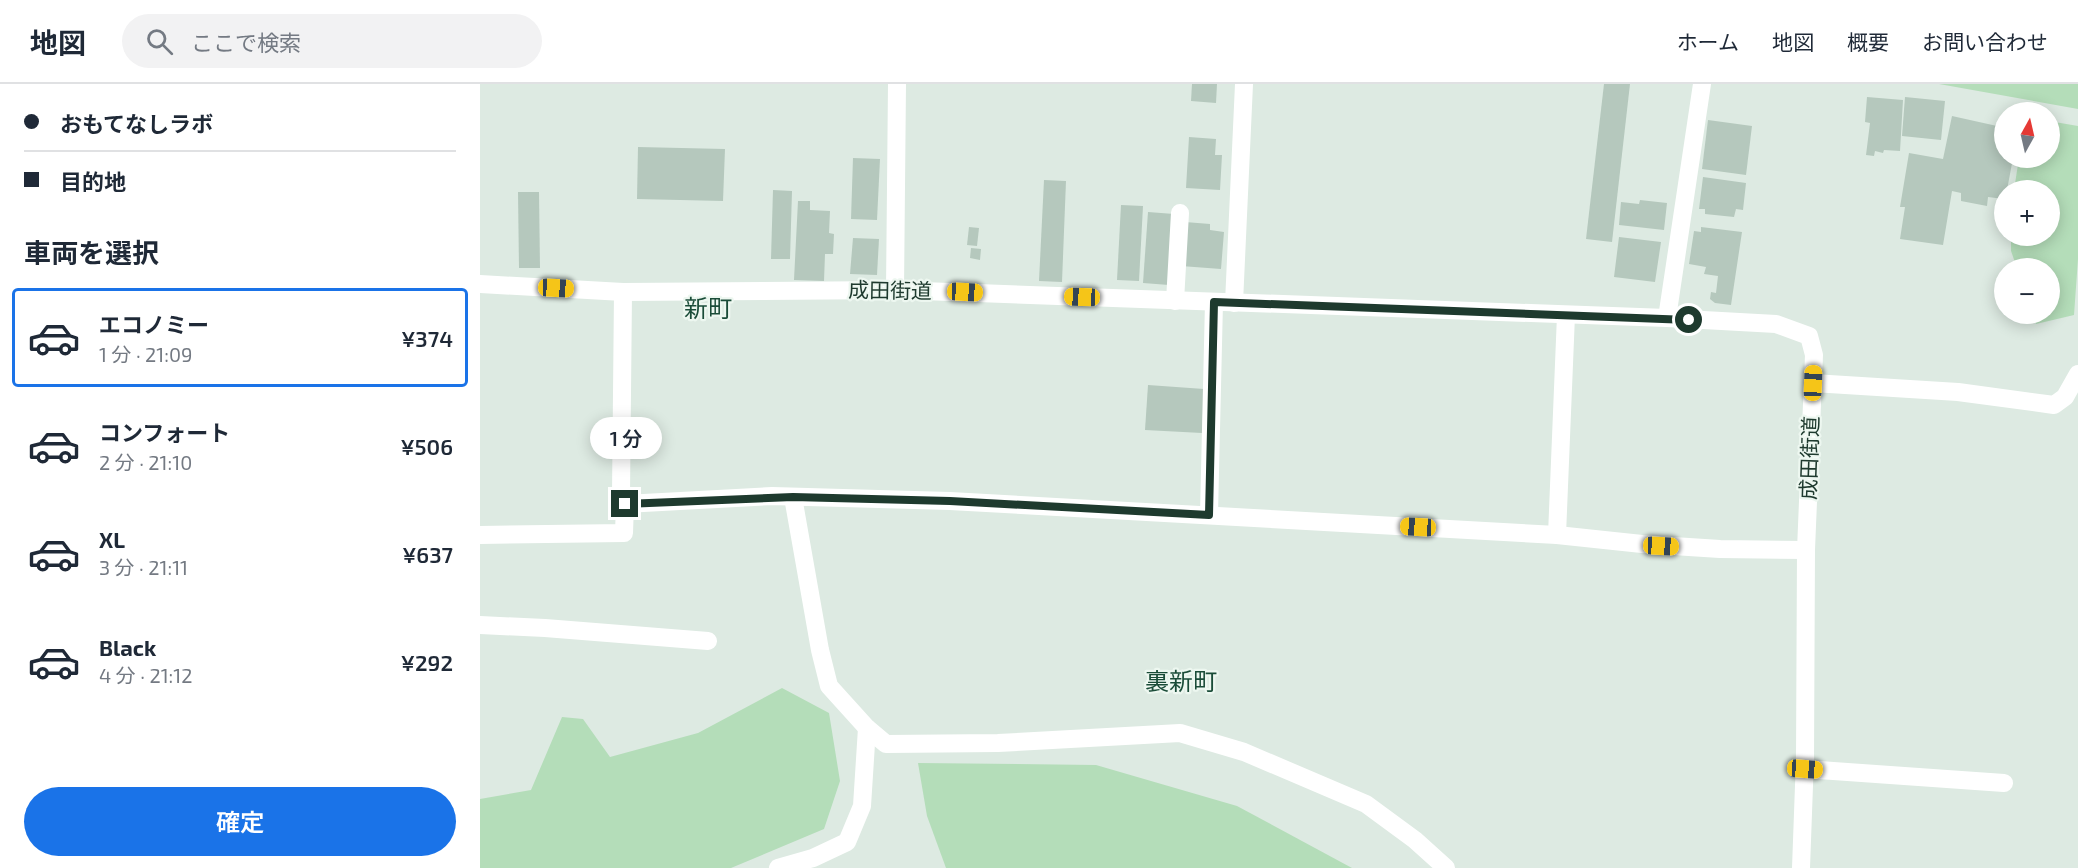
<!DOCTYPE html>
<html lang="ja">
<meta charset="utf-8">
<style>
:root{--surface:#fff;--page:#f2f2f3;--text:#1f2937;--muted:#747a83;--line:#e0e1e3;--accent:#1a73e8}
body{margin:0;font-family:"Exo 2","Noto Sans JP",sans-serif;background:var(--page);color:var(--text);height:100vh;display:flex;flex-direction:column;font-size:22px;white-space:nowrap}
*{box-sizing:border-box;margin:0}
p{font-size:20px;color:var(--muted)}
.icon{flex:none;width:33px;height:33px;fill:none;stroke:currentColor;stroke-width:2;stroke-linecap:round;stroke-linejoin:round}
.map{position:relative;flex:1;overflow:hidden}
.panel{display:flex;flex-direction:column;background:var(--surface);width:480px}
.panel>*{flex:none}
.banner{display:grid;align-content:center;height:132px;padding:0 24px;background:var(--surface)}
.needle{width:39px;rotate:8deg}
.buttons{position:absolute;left:1514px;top:18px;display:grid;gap:12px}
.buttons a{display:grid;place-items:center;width:66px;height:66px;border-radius:50%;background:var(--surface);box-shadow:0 3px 15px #0003;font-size:30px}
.end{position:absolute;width:27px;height:27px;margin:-14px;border:8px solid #1e3a2e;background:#fff;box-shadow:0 0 0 3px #fff}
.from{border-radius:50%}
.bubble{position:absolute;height:42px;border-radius:21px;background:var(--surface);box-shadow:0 3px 15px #0003;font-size:20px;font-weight:600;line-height:42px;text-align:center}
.car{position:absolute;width:18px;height:36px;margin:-18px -9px;border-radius:8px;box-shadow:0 0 4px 2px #0007;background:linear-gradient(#f5c518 24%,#345 0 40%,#f5c518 0 76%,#345 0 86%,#f5c518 0)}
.banner b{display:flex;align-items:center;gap:21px;height:57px;font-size:22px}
.banner b+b{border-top:2px solid var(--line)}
.banner i{width:15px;height:15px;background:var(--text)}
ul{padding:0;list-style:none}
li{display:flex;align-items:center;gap:18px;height:99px;margin:0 12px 9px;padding:0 12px;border:3px solid transparent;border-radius:6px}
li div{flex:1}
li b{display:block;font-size:22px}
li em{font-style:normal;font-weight:600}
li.active{border-color:var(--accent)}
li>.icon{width:54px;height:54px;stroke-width:1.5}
h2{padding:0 24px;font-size:27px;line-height:72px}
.primary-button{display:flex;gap:12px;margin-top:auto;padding:12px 24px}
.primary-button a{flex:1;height:69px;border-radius:36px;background:var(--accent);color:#fff;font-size:24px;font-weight:600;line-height:69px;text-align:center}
header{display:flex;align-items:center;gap:36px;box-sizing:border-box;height:84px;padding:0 30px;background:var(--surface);border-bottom:2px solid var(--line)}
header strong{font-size:28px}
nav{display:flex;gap:33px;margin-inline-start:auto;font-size:21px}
.search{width:420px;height:54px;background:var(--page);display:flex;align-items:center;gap:15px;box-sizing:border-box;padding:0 21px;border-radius:33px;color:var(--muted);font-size:22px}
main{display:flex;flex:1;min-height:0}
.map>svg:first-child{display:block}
.green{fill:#b4ddb9}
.building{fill:#b5c8bd}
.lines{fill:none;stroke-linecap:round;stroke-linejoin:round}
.minor{stroke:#fff;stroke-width:18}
.route{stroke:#1e3a2e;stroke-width:8}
.labels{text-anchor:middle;stroke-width:4.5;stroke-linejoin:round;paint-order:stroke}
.street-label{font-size:21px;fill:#1e3a2e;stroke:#edf7f0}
.quarter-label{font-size:24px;fill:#1a4c38;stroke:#edf7f0}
</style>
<header>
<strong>地図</strong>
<div class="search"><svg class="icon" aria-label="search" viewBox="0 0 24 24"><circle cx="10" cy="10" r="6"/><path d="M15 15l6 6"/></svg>ここで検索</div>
<nav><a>ホーム</a><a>地図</a><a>概要</a><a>お問い合わせ</a></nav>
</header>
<main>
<section class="panel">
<div class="banner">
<b><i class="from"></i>おもてなしラボ</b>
<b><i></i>目的地</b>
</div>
<h2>車両を選択</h2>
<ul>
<li class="active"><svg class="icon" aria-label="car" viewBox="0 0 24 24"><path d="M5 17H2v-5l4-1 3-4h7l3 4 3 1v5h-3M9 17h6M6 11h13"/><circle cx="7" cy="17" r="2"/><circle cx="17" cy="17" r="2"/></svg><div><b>エコノミー</b><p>1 分 · 21:09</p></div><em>¥374</em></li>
<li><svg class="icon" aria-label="car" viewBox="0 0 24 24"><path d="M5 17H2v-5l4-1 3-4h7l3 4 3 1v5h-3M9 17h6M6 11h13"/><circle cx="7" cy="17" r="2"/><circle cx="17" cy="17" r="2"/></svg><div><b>コンフォート</b><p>2 分 · 21:10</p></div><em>¥506</em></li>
<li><svg class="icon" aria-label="car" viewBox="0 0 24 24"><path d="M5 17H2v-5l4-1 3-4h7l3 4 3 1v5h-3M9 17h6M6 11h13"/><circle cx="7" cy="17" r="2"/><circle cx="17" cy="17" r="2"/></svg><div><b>XL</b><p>3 分 · 21:11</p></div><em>¥637</em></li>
<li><svg class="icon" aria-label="car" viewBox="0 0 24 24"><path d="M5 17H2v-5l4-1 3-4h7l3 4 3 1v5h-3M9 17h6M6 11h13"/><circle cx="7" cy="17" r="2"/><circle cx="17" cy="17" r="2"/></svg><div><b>Black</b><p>4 分 · 21:12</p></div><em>¥292</em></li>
</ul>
<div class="primary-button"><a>確定</a></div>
</section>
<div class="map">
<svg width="1598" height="784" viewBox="0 0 1598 784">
<rect width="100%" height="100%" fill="#ddeae2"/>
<!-- green -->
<g class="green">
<polygon points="1460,0 1598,0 1598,25 1459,0"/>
<polygon points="1569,37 1598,42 1598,175 1594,231 1556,240 1552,230 1569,230 1569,184 1537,184 1531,167 1531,152 1569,152 1569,106 1534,106 1539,74 1569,74"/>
<polygon points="302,604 349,629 360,697 344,745 251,784 0,784 0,715 51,706 82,633 103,635 130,673 218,649"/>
<polygon points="438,679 616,681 757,722 872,784 466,784 447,732"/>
</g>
<!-- building -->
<g class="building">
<polygon points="712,0 737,0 736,19 711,17"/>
<polygon points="1124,0 1150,0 1132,158 1106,155"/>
<polygon points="1387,13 1423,16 1420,67 1404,66 1403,69 1395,67 1394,72 1386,71 1390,39 1385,38"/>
<polygon points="1425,13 1465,17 1461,56 1422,52"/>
<polygon points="1472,32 1517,42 1517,46 1524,47 1524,74 1533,74 1527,106 1524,106 1524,115 1508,113 1507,122 1481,117 1481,109 1472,107 1463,161 1420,155 1425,123 1420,123 1429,69 1463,75"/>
<polygon points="1228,36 1272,42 1266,91 1222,85"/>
<polygon points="709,53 736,55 735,71 742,71 740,106 706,104"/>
<polygon points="158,63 245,65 243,117 157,115"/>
<polygon points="373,74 400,75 397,136 371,135"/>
<polygon points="1223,93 1266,99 1263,126 1256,125 1254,133 1225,130 1225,125 1219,125"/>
<polygon points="564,96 586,97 582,198 559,197"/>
<polygon points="293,106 312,107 310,175 291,175"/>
<polygon points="38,108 59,108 60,184 39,184"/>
<polygon points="1160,116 1187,119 1184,146 1139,141 1141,118 1159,120"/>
<polygon points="318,117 330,117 330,126 350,127 349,149 354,150 353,170 345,170 344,197 314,196"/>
<polygon points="641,121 663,122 659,197 637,196"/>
<polygon points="668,128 694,130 689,201 663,199"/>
<polygon points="705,138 730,140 730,146 744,148 741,185 701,182"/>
<polygon points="489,143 499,144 497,162 487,161"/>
<polygon points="1221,143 1262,148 1251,221 1235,219 1230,215 1231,208 1236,209 1238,192 1224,190 1226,183 1209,180 1214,147 1221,148"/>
<polygon points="1139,153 1181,158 1175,198 1134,193"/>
<polygon points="373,154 399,155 397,191 370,190"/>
<polygon points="491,164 501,165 500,176 490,174"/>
<polygon points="668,301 724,305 722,349 665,346"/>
</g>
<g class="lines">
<!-- minor -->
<g class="minor">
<polyline points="0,200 143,208 415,206 1187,234 1296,240 1329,252 1334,271 1326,466 1325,674 1321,784"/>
<polyline points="415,206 417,0"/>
<polyline points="695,217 700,129"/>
<polyline points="754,219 764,0"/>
<polyline points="1187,234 1222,0"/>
<polyline points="1333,299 1478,308 1574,321 1585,313 1598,290"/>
<polyline points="313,413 340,566 349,602 387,644 406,660 518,659 700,649 764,668 886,720 935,756 966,784"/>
<polyline points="145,420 292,412 470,417 1077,451 1162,460 1240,465 1326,466"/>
<polyline points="729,431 734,218"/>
<polyline points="0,451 144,449 145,420 141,410 143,208"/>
<polyline points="1077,451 1086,231"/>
<polyline points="0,541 65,544 228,557"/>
<polyline points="1325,685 1524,699"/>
<polyline points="298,784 333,774 367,758 382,722 387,644"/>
</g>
</g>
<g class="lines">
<!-- route -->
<polyline class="route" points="145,420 313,413 470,417 729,431 734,218 1209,236"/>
</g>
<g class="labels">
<!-- street labels -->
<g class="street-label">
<text transform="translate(410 207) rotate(1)" y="7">成田街道</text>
<text transform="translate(1330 374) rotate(-88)" y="7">成田街道</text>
</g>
<!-- quarter labels -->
<g class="quarter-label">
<text x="228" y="233">新町</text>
<text x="701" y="606">裏新町</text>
</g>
</g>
</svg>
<div class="buttons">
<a><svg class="needle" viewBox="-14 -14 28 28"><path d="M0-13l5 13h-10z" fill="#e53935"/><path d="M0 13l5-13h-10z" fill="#747a83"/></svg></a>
<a>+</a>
<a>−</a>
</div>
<i class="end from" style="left:1209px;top:236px"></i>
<i class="end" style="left:145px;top:420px"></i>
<div class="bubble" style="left:110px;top:333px;width:72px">1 分</div>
<i class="car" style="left:76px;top:204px;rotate:93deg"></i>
<i class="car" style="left:485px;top:208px;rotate:93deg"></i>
<i class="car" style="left:602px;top:213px;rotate:272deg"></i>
<i class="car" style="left:1333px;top:299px;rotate:2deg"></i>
<i class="car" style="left:938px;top:443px;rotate:273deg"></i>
<i class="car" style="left:1181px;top:462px;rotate:93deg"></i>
<i class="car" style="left:1325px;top:685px;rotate:94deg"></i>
</div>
</main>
